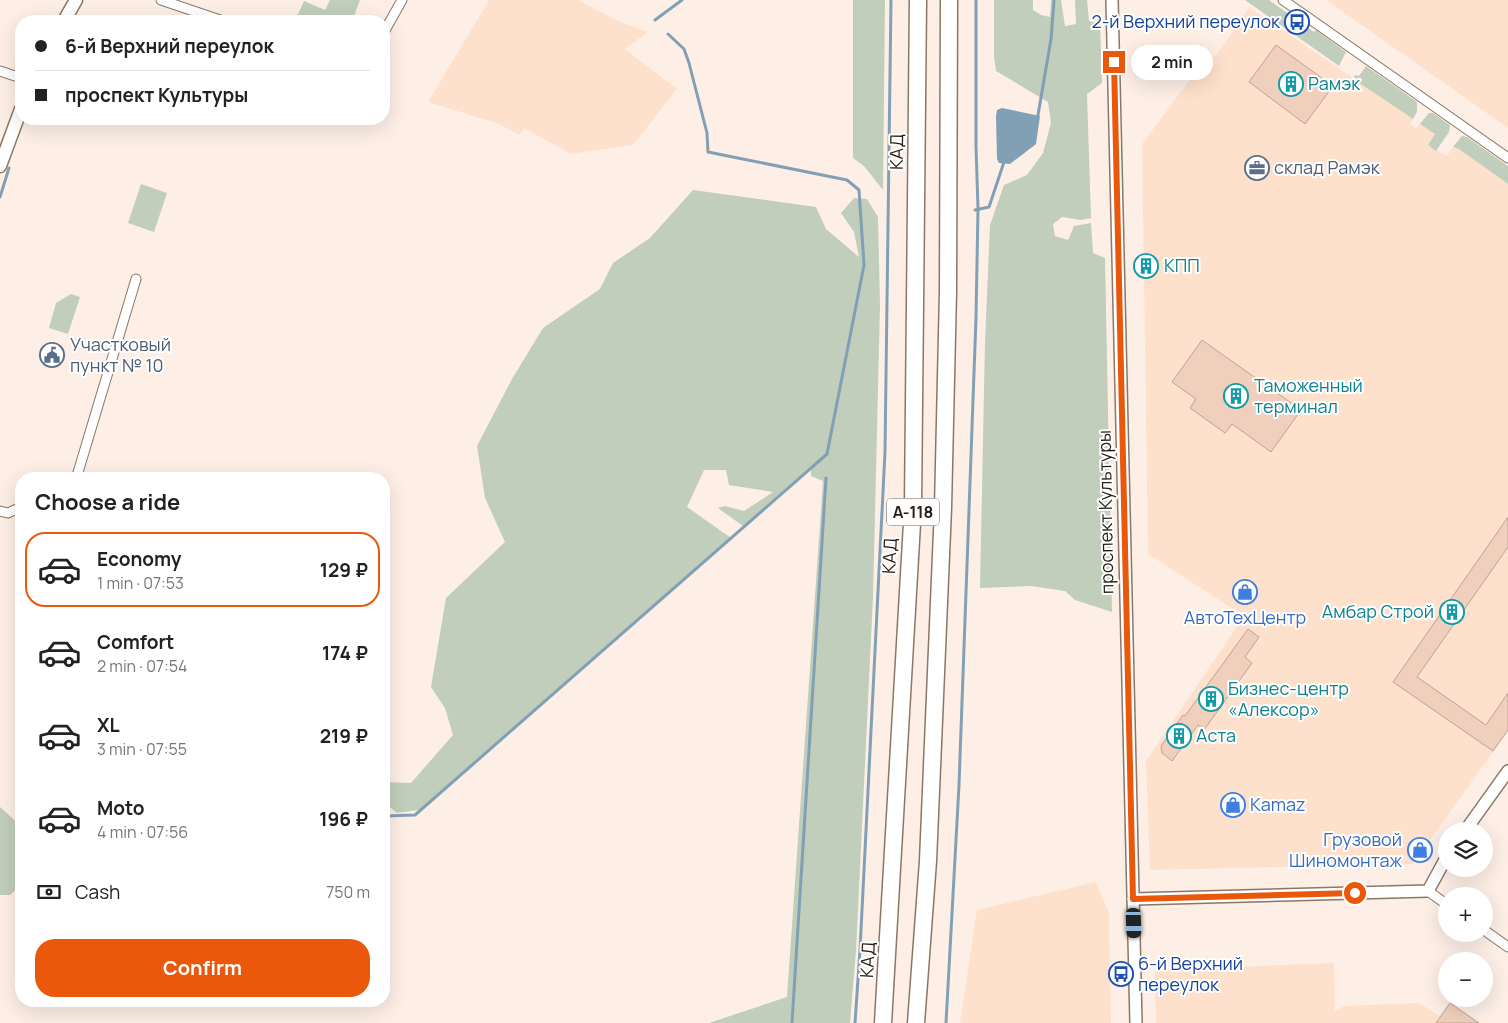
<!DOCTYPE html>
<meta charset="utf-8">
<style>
:root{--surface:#fff;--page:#f2f2f2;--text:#222;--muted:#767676;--line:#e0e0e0;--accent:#ea580c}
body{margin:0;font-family:Manrope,sans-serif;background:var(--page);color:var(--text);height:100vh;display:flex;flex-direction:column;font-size:19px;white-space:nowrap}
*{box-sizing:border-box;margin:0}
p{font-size:16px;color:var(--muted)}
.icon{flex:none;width:28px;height:28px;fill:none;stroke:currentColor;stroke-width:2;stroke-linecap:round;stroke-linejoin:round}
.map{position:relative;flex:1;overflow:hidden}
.drawer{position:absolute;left:15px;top:472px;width:375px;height:535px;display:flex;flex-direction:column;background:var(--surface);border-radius:20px;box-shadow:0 5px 20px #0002}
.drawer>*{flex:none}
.guide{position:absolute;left:15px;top:15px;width:375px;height:110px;border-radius:20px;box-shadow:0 5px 20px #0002;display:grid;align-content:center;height:110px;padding:0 20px;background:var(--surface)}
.buttons{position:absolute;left:1438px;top:822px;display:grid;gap:10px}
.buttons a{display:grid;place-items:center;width:55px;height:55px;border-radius:50%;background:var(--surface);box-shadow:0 5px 20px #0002;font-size:25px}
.end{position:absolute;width:22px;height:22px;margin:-11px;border:6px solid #ea580c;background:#fff;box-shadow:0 0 0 2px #fff}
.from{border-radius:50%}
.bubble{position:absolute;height:35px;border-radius:18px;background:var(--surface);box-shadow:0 5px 20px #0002;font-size:16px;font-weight:700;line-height:35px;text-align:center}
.car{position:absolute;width:15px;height:30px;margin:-15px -8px;border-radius:6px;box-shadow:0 0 4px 1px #0007;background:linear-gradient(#222 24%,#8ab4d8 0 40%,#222 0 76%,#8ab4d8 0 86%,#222 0)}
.guide b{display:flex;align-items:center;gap:18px;height:48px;font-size:19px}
.guide b+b{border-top:1px solid var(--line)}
.guide i{width:12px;height:12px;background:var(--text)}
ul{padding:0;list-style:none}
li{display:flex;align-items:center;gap:15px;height:75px;margin:0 10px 8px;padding:0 10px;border:2px solid transparent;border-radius:20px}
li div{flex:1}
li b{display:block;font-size:19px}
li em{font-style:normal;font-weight:700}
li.current{border-color:var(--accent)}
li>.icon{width:45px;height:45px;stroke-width:1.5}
h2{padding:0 20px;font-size:22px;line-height:60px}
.pay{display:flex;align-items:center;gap:12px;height:55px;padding:0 20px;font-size:19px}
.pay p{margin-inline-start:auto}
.cta{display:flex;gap:10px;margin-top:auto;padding:10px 20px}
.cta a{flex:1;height:58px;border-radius:20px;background:var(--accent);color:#fff;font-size:20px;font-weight:700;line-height:58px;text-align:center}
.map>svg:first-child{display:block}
.built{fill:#fee1cc}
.green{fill:#c0cebb}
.water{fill:#82a0b5}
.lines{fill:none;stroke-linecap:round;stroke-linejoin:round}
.stream{stroke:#82a0b5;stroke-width:3}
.building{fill:#f0cfbc;stroke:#bba497}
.minor-casing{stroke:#8a7769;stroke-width:11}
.tertiary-casing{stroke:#8a7769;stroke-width:14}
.secondary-casing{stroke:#8a7769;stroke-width:15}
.motorway-casing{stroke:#8a7769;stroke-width:19}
.minor{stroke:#fff;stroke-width:9}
.tertiary{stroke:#fff;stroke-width:11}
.secondary{stroke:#fff;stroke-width:12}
.motorway{stroke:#fff;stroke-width:16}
.route{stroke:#ea580c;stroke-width:6}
.labels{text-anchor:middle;stroke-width:4;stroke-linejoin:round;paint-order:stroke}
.shield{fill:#fff;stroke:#66615d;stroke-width:1}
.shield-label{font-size:16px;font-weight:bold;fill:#241d17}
.transit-label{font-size:18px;fill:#164399;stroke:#fff;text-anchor:end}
.culture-label{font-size:18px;fill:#0d838f;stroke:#fff;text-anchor:start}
.street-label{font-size:18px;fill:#241d17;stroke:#fff}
.service-label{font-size:18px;fill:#4e5e75;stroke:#fff;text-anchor:start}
.shop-label{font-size:18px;fill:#366cbe;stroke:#fff}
</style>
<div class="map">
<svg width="1508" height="1023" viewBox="0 0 1508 1023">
<rect width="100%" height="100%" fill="#fdefe6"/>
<!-- built -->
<g class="built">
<polygon points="489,0 578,0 616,20 648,32 625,49 677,89 633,145 571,154 524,128 520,135 499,124 428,102"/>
<polygon points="1326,0 1508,0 1508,128 1339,9"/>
<polygon points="1249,7 1413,119 1410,124 1416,128 1420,124 1436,134 1428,145 1447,156 1453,147 1459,149 1508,184 1508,731 1413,864 1150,870 1146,761 1244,616 1148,554 1142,144 1209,54 1215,57"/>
<polygon points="1096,882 1109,913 1111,1023 960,1023 977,910"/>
<polygon points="1334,963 1335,1012 1344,1006 1419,1003 1440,1016 1450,1003 1479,1023 1156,1023 1155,970"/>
</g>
<!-- green -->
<g class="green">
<polygon points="330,0 360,0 352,21 295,21 304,1 325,10"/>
<polygon points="853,0 885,0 883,190 864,166 853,158"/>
<polygon points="994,0 1033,0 1033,10 1041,15 1050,17 1051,0 1061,0 1065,26 1076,24 1075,0 1087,0 1089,21 1100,24 1102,83 1087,94 1091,218 1081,220 1062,217 1053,224 1055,236 1068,240 1074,226 1091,223 1093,253 1105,258 1112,612 1075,600 1065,591 1031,586 980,588 985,341 990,225 1004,185 1027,175 1043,153 1051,123 1048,102 996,71 994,56"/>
<polygon points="1245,0 1269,0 1297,20 1296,22 1298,24 1299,22 1314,32 1316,30 1346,52 1339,66"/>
<polygon points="1366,66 1417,102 1417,112 1413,119 1358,82 1358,80 1354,77 1355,75 1359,76"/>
<polygon points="1429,113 1433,113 1450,125 1449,132 1436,151 1428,145 1435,134 1420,124"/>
<polygon points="1462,136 1467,137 1508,166 1508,184 1459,149 1453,147"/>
<polygon points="141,184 167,193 154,232 128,223"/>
<polygon points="693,190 816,207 826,229 859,257 854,232 841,213 854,198 867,199 878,217 880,305 873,597 856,951 850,1023 709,1023 787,997 823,481 811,476 811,466 743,526 718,508 725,506 744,511 773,492 729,485 726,470 704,470 687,507 731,538 419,810 397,813 384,802 384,782 411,783 453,735 445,708 431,687 446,598 505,542 485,498 477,446 512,379 543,328 600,289 613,263 650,238"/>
<polygon points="71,294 80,297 68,334 49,328 56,303"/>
<polygon points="0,807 21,826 21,885 10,895 0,895"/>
</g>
<!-- water -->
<polygon class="water" points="1002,108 1040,116 1036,144 1010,164 999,163 997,159 996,116 997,110"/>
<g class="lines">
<!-- stream -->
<g class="stream">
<polyline points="655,20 682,0"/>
<polyline points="1036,119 1038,115 1051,39 1054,1"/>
<polyline points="0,197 9,168"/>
<polyline points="975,210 989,207 1004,162"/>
<polyline points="384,816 415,815 827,454 864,265 859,190 847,180 708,152 707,133 689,63 684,49 668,34"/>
<polyline points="792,1023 826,478"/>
<polyline points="855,1023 860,950 885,452 891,0"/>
<polyline points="946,1023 959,785 976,318 978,209 976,146 976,0"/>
</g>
</g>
<!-- building -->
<g class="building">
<polygon points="1276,45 1333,86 1305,124 1249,82"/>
<polygon points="1202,340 1301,410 1271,452 1232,424 1225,433 1190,408 1196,399 1172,382"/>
<polygon points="1508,517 1508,547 1417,677 1486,725 1508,693 1508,730 1493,751 1393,682"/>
<polygon points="1248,629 1259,637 1245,657 1252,663 1204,730 1198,725 1172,761 1162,753 1161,746 1183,715 1185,716"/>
<polygon points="1450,1003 1479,1023 1436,1023"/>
</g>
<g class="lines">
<defs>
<g id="minor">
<polyline points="161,0 223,21"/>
<polyline points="1283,0 1508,158"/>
<polyline points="384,32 402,0"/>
<polyline points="0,71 21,78"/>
<polyline points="76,479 136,279"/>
<polyline points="0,511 8,513 21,507"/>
<polyline points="1428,891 1446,904"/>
<polyline points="1484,930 1508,947"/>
</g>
<g id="tertiary">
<polyline points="1112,0 1136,1023"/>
<polyline points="1465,831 1508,771"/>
<polyline points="1133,899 1428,891 1446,858"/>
</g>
<g id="secondary">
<polyline points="64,21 76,0"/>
<polyline points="0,166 21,109"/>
</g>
<g id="motorway">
<polyline points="883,1023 913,506 918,0"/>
<polyline points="916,1023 928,861 943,508 948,291 949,0"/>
</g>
</defs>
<!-- minor casing -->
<use href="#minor" class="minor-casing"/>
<!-- tertiary casing -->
<use href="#tertiary" class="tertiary-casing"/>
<!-- secondary casing -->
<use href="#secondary" class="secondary-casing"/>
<!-- motorway casing -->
<use href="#motorway" class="motorway-casing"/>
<!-- minor -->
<use href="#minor" class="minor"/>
<!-- tertiary -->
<use href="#tertiary" class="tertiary"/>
<!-- secondary -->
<use href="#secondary" class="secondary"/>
<!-- motorway -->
<use href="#motorway" class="motorway"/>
</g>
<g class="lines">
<!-- route -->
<polyline class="route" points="1114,62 1133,899 1355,893"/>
</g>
<!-- icons -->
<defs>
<symbol id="bus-ring" viewBox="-11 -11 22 22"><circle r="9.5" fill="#fff" stroke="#1a4fb4" stroke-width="1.5"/><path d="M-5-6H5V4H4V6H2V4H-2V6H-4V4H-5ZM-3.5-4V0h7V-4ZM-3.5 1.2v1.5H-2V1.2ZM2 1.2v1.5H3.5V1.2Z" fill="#1a4fb4"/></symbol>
<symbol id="building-ring" viewBox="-11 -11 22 22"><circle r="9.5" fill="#fff" stroke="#0f9aa8" stroke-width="1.5"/><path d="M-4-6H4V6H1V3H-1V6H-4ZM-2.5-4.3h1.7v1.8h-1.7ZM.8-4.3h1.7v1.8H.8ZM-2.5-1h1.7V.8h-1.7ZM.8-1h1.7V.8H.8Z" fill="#0f9aa8"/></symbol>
<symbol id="office-ring" viewBox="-11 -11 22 22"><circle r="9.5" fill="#fff" stroke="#5c6f8a" stroke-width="1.5"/><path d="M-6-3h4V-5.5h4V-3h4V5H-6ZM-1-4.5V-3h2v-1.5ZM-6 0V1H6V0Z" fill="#5c6f8a"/></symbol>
<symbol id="civic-ring" viewBox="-11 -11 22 22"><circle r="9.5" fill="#fff" stroke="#5c6f8a" stroke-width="1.5"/><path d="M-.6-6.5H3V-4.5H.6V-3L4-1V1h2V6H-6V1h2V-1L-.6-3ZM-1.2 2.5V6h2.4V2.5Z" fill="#5c6f8a"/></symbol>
<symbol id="shop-ring" viewBox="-11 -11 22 22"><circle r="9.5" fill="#fff" stroke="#3f7fe0" stroke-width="1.5"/><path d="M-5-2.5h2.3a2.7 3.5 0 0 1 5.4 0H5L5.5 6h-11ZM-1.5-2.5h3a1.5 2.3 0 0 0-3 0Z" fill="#3f7fe0"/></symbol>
</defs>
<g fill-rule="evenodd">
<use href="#bus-ring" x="1283" y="8" width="28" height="28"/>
<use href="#building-ring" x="1277" y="70" width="28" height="28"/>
<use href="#office-ring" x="1243" y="154" width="28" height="28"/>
<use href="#building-ring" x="1132" y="252" width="28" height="28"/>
<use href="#civic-ring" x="38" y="341" width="28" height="28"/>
<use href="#building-ring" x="1222" y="382" width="28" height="28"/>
<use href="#shop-ring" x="1231" y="578" width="28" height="28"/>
<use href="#building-ring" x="1438" y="598" width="28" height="28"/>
<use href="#building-ring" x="1197" y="685" width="28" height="28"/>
<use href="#building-ring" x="1165" y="722" width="28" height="28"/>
<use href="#shop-ring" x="1219" y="791" width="28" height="28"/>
<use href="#shop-ring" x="1406" y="836" width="28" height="28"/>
<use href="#bus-ring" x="1107" y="960" width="28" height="28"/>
</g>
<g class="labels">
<!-- shield labels -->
<rect class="shield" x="887" y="498.5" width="52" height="27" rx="4"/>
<g class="shield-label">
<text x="913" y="518">А-118</text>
</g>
<!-- transit labels -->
<g class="transit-label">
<text x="1280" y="28">2-й Верхний переулок</text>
<text x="1138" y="970" text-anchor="start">6-й Верхний<tspan x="1138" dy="21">переулок</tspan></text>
</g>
<!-- culture labels -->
<g class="culture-label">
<text x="1308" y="90">Рамэк</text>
<text x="1164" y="272">КПП</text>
<text x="1254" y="392">Таможенный<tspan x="1254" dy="21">терминал</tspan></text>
<text x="1434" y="618" text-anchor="end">Амбар Строй</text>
<text x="1228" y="695">Бизнес-центр<tspan x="1228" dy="21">«Алексор»</tspan></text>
<text x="1196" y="742">Аста</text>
</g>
<!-- street labels -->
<g class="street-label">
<text transform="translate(897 152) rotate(-89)" y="6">КАД</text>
<text transform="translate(1106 512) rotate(-91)" y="6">проспект Культуры</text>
<text transform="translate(890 556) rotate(-87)" y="6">КАД</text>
<text transform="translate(868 960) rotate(-87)" y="6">КАД</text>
</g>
<!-- service labels -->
<g class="service-label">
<text x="1274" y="174">склад Рамэк</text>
<text x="70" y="351">Участковый<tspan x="70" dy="21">пункт № 10</tspan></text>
</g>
<!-- shop labels -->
<g class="shop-label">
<text x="1245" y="624">АвтоТехЦентр</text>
<text x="1250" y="811" text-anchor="start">Kamaz</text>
<text x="1402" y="846" text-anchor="end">Грузовой<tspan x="1402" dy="21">Шиномонтаж</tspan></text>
</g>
</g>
</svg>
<div class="buttons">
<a><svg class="icon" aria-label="layers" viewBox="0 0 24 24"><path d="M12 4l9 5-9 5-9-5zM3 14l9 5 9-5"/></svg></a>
<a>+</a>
<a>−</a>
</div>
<i class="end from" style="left:1355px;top:893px"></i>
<i class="end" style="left:1114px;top:62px"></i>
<div class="bubble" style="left:1131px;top:45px;width:82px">2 min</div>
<i class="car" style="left:1134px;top:923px;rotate:178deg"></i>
<div class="guide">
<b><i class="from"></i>6-й Верхний переулок</b>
<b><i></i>проспект Культуры</b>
</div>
<section class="drawer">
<h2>Choose a ride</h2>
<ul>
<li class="current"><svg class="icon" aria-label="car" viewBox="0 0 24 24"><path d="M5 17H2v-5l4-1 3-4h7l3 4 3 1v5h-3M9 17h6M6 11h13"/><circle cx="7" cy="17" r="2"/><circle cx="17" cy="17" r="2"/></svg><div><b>Economy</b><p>1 min · 07:53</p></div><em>129 ₽</em></li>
<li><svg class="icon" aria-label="car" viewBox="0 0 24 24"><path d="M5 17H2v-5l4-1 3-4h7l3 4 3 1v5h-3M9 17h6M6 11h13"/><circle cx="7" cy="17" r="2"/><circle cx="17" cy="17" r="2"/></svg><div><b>Comfort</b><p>2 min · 07:54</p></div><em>174 ₽</em></li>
<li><svg class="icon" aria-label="car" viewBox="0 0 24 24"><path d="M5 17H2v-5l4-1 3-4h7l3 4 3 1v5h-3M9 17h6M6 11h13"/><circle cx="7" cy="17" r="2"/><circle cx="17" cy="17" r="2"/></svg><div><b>XL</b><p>3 min · 07:55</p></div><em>219 ₽</em></li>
<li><svg class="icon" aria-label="car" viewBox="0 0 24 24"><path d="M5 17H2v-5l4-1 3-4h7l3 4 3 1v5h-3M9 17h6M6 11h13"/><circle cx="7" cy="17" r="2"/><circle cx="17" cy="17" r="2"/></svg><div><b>Moto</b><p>4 min · 07:56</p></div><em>196 ₽</em></li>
</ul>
<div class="pay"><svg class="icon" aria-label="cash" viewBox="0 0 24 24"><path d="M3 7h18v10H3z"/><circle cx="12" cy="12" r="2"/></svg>Cash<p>750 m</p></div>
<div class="cta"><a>Confirm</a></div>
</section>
</div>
